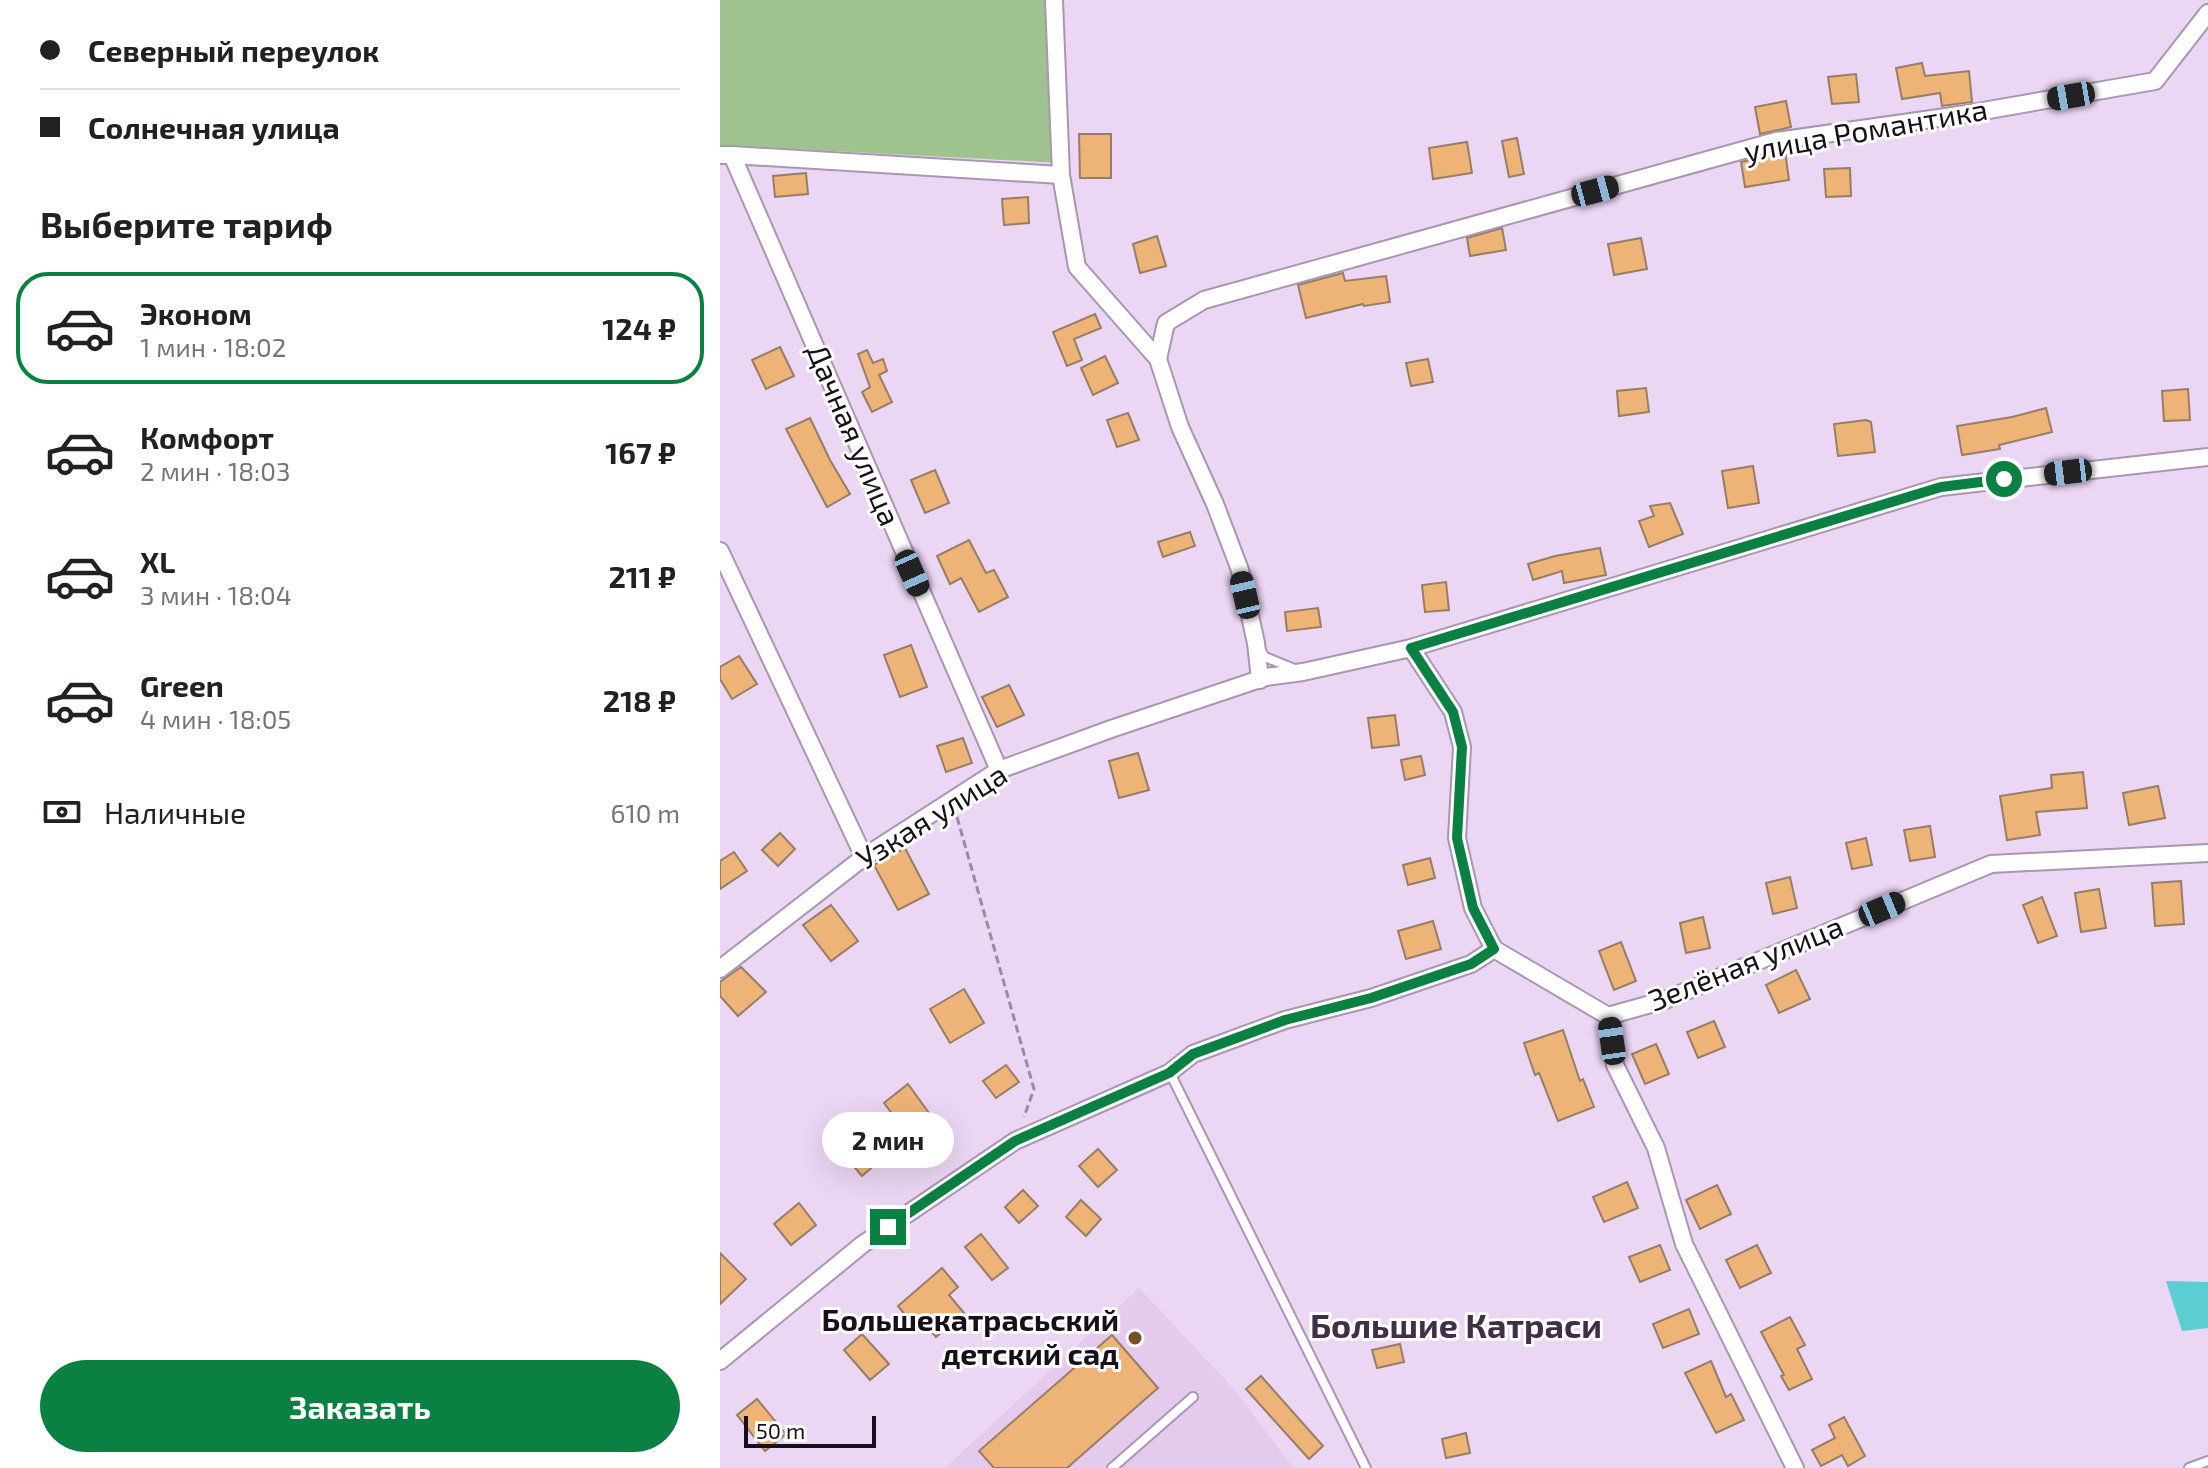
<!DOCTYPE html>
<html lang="ru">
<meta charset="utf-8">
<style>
:root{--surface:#fff;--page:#f6f6f6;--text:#202124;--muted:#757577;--line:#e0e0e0;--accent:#0b8043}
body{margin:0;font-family:"Exo 2",sans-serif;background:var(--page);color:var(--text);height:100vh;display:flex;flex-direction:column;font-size:30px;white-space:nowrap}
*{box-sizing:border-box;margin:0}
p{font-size:26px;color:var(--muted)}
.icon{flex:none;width:44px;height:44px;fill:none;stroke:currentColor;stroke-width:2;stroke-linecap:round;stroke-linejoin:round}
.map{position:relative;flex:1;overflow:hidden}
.side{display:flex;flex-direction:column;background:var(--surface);width:720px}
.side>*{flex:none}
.banner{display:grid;align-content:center;height:176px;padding:0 40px;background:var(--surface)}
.scale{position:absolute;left:24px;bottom:20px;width:132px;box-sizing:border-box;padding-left:8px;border:4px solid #17101a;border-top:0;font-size:22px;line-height:28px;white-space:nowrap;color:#17101a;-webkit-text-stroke:6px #fff;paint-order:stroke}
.end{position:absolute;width:36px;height:36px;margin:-18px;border:10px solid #0b8043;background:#fff;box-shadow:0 0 0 4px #fff}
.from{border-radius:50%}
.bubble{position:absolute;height:56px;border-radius:28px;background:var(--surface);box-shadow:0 8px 32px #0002;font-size:26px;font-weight:700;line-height:56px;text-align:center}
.car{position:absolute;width:24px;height:48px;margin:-24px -12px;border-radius:10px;box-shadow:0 0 6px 2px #0007;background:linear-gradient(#222 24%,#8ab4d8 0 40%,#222 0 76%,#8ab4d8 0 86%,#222 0)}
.banner b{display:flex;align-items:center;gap:28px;height:76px;font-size:30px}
.banner b+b{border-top:2px solid var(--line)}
.banner i{width:20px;height:20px;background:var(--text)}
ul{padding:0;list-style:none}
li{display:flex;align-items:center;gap:24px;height:112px;margin:0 16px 12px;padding:0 24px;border:4px solid transparent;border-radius:32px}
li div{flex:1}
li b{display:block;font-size:30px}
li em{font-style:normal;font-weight:700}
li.on{border-color:var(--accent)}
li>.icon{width:72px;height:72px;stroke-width:1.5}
h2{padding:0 40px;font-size:36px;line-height:96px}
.pay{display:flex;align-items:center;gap:20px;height:88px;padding:0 40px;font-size:30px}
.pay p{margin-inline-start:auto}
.button{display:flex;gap:16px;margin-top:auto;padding:16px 40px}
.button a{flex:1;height:92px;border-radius:48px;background:var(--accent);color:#fff;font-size:32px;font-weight:700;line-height:92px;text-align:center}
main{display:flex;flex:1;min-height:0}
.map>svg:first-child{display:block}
.built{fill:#e4caed}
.green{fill:#9ec38f}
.water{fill:#5bcdd3}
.building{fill:#eeb377;stroke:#967e66;stroke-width:2}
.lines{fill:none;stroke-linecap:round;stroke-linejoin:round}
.lane-casing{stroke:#aa96b1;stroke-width:12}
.street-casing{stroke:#aa96b1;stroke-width:20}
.path{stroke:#9a8ba0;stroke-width:3;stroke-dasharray:8 4;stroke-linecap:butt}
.lane{stroke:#fff;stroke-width:8}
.street{stroke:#fff;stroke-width:16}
.route{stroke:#0b8043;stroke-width:10}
.poi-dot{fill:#735129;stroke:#fff;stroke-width:3}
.labels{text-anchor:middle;stroke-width:6;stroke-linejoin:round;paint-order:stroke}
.street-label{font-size:30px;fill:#17101a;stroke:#fff}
.poi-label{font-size:30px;font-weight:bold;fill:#17101a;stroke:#fff;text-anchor:end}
.quarter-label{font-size:34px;font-weight:bold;fill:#402f46;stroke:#fff}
</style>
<main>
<section class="side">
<div class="banner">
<b><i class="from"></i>Северный переулок</b>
<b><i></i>Солнечная улица</b>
</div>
<h2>Выберите тариф</h2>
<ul>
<li class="on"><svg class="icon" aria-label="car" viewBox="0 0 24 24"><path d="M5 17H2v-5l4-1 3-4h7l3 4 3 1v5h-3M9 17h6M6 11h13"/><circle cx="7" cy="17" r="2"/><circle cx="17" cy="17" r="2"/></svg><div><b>Эконом</b><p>1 мин · 18:02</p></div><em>124 ₽</em></li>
<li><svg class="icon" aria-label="car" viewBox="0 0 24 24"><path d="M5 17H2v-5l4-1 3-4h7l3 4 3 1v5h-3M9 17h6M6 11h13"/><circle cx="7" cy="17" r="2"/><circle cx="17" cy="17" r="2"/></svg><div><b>Комфорт</b><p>2 мин · 18:03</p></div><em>167 ₽</em></li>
<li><svg class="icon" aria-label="car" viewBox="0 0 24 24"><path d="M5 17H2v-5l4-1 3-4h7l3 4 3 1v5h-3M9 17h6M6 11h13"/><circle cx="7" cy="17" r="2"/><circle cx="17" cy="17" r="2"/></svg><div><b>XL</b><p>3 мин · 18:04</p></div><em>211 ₽</em></li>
<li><svg class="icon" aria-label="car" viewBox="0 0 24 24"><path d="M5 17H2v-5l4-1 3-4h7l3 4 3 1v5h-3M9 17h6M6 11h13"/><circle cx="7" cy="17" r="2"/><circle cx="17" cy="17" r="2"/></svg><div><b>Green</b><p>4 мин · 18:05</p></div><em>218 ₽</em></li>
</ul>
<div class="pay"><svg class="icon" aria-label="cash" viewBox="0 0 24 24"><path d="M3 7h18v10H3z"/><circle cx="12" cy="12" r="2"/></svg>Наличные<p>610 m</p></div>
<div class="button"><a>Заказать</a></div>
</section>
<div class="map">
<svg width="1488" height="1468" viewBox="0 0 1488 1468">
<rect width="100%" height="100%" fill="#ebd6f3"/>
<!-- built -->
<polygon class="built" points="419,1288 513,1388 573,1468 225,1468"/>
<!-- green -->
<polygon class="green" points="0,0 334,0 341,163 0,145"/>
<!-- water -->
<polygon class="water" points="1446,1281 1488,1282 1488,1328 1462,1331"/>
<!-- building -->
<g class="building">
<polygon points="1202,63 1205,76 1249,71 1252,102 1222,106 1220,93 1182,99 1176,68"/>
<polygon points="1136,74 1139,102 1112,104 1108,77"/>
<polygon points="1066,101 1071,127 1040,134 1035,107"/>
<polygon points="359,134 391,134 391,178 360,178"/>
<polygon points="797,138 804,174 789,177 782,141"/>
<polygon points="747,142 752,173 713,179 709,148"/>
<polygon points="1065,151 1069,180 1025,187 1021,162"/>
<polygon points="1130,168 1131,196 1106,197 1104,169"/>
<polygon points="86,173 88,194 55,197 53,176"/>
<polygon points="308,197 309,223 284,225 282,199"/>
<polygon points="782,228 786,250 750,256 747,238"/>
<polygon points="437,236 446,266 420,273 413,244"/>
<polygon points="921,238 927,269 894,275 888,244"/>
<polygon points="623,273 625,281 666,276 670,302 644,306 643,304 586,318 578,285"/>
<polygon points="375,314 381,328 354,339 362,360 347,366 333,332"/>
<polygon points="60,347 74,376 46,389 32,360"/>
<polygon points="147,350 153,363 163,359 167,371 159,375 172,402 152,412 142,392 150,387 138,354"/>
<polygon points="385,356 398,383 373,395 361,368"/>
<polygon points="708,359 713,382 691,386 686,363"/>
<polygon points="926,388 929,412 899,416 897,391"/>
<polygon points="1468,389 1470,420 1444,421 1442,391"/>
<polygon points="1326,408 1332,432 1279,445 1280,449 1242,455 1237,426 1292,417"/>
<polygon points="408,413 419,440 397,447 387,420"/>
<polygon points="90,418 110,460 130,494 107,507 66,429"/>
<polygon points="1146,420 1151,422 1155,452 1118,456 1114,424"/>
<polygon points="1033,466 1039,503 1008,508 1002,471"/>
<polygon points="215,470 229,503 205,513 191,480"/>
<polygon points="950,503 963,534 929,547 919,521 934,516 930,506"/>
<polygon points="470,532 475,546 443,557 438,542"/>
<polygon points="249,540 266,573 274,570 288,597 259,612 241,578 230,584 217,556"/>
<polygon points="880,548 886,575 844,583 842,571 813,580 808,564 835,556"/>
<polygon points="726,582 729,610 705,612 702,585"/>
<polygon points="598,608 601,627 567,631 565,612"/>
<polygon points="191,645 207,687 180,697 164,655"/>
<polygon points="19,656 37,684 12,699 0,679 0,667"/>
<polygon points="289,685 304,715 277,727 262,697"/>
<polygon points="675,715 679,745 652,748 648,718"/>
<polygon points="243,738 252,763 226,772 217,746"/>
<polygon points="418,753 429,790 399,798 389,761"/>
<polygon points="701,756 705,775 685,780 681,760"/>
<polygon points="1363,772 1367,808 1316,812 1320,835 1287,840 1280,796 1332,788 1331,775"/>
<polygon points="1438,786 1445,818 1409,825 1403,793"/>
<polygon points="1210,826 1215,857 1190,861 1184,830"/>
<polygon points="60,833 75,849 58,866 42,850"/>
<polygon points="1146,838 1152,865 1132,869 1126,843"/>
<polygon points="185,848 209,894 178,910 154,865"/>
<polygon points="14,852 27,871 0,889 0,861"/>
<polygon points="710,858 715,878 688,885 683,865"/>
<polygon points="1070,877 1077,908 1053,914 1046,883"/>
<polygon points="1461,881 1464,924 1435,926 1432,883"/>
<polygon points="1379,889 1386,928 1361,932 1355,893"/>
<polygon points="1322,897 1337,936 1318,943 1303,905"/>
<polygon points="111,905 138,941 111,961 83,925"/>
<polygon points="983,917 990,948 966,953 960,923"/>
<polygon points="713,921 721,949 686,959 678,931"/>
<polygon points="901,942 916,981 894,990 879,951"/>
<polygon points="21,967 46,992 18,1016 0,996 0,982"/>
<polygon points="1076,970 1090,999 1059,1013 1046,985"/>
<polygon points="244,989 264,1023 230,1043 210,1009"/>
<polygon points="994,1021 1005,1047 978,1058 967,1032"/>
<polygon points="843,1030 860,1081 863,1079 874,1107 838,1121 819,1073 815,1075 804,1043"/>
<polygon points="936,1044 949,1074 925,1084 912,1054"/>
<polygon points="286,1065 299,1082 276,1098 263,1081"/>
<polygon points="188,1084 209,1113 185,1131 164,1103"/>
<polygon points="133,1134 157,1163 142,1176 117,1147"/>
<polygon points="378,1149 397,1170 378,1187 359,1166"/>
<polygon points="907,1182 918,1208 884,1222 873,1197"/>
<polygon points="997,1185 1011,1214 980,1229 966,1200"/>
<polygon points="303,1190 318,1206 299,1223 285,1207"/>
<polygon points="361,1200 381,1219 366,1236 346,1217"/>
<polygon points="79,1203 96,1225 71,1245 54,1224"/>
<polygon points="261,1234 288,1268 272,1280 245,1247"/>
<polygon points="940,1245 950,1270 920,1282 909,1257"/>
<polygon points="1037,1245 1051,1273 1020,1288 1006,1260"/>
<polygon points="0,1253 26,1279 0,1304"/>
<polygon points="222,1268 238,1287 229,1295 244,1313 216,1337 200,1319 191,1322 178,1306"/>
<polygon points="969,1309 979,1334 943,1348 933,1324"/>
<polygon points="1070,1317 1085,1345 1077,1349 1092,1379 1069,1390 1061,1376 1064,1375 1041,1332"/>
<polygon points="142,1334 169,1364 150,1380 124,1350"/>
<polygon points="392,1335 438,1388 347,1468 274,1468 259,1451"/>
<polygon points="680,1344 684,1362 657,1368 652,1350"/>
<polygon points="991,1361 1006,1397 1011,1394 1024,1420 996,1433 965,1373"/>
<polygon points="541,1376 603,1446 589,1459 526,1389"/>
<polygon points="37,1399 66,1434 45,1451 17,1415"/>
<polygon points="1124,1417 1145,1456 1128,1466 1122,1455 1101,1466 1092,1450 1115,1438 1109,1425"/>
<polygon points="746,1433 750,1453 726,1458 722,1439"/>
</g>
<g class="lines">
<defs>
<g id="lane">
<polyline points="541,651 545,657 577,670"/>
<polyline points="450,1073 646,1468"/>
<polyline points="392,1468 473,1397"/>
<polyline points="1469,1468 1488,1461"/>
</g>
<g id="street">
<polyline points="334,0 341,175 357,267 438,359 460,427 495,504 520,570 536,643 540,680"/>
<polyline points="0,155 12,155 279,770"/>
<polyline points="12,155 341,175"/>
<polyline points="438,359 446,323 484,300 1056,141 1240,115 1435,81 1488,13"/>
<polyline points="0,551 144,857"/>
<polyline points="691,648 733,712 742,747 737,838 753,908 774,949 888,1016 895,1065 936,1148 964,1244 1075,1468"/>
<polyline points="0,969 144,857 279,770 391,729 546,677 583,672 691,648 1221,487 1488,457"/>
<polyline points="888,1016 945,1000 1271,864 1488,853"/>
<polyline points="0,1361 143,1244 295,1141 449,1073 473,1054 565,1020 651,998 751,964 774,949"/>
</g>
</defs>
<!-- lane casing -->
<use href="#lane" class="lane-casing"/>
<!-- street casing -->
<use href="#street" class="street-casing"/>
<!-- path -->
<polyline class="path" points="237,817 314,1089 304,1117"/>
<!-- lane -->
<use href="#lane" class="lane"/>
<!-- street -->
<use href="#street" class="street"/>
</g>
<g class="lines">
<!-- route -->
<polyline class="route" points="168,1227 295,1141 449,1073 473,1054 565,1020 651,998 751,964 774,949 753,908 737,838 742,747 733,712 691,648 1221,487 1284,479"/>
</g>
<!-- markers -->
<circle class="poi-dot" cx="415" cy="1338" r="8"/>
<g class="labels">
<!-- street labels -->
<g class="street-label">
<text transform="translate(1146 131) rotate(-10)" y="10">улица Романтика</text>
<text transform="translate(133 435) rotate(67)" y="10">Дачная улица</text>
<text transform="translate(212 817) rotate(-32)" y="10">Узкая улица</text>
<text transform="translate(1026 964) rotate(-22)" y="10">Зелёная улица</text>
</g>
<!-- poi labels -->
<g class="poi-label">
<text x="399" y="1331">Большекатрасьский<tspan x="399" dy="34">детский сад</tspan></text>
</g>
<!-- quarter labels -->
<g class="quarter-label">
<text x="736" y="1338">Большие Катраси</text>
</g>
</g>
</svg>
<div class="scale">50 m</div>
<i class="end from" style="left:1284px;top:479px"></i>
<i class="end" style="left:168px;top:1227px"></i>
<div class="bubble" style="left:102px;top:1112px;width:132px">2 мин</div>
<i class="car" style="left:1351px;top:96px;rotate:260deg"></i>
<i class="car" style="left:875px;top:191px;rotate:75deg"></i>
<i class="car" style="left:1348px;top:472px;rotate:263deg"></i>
<i class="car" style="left:192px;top:573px;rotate:156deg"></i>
<i class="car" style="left:525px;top:595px;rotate:347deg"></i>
<i class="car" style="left:1162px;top:909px;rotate:67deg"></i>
<i class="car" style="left:892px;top:1041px;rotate:352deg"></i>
</div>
</main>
